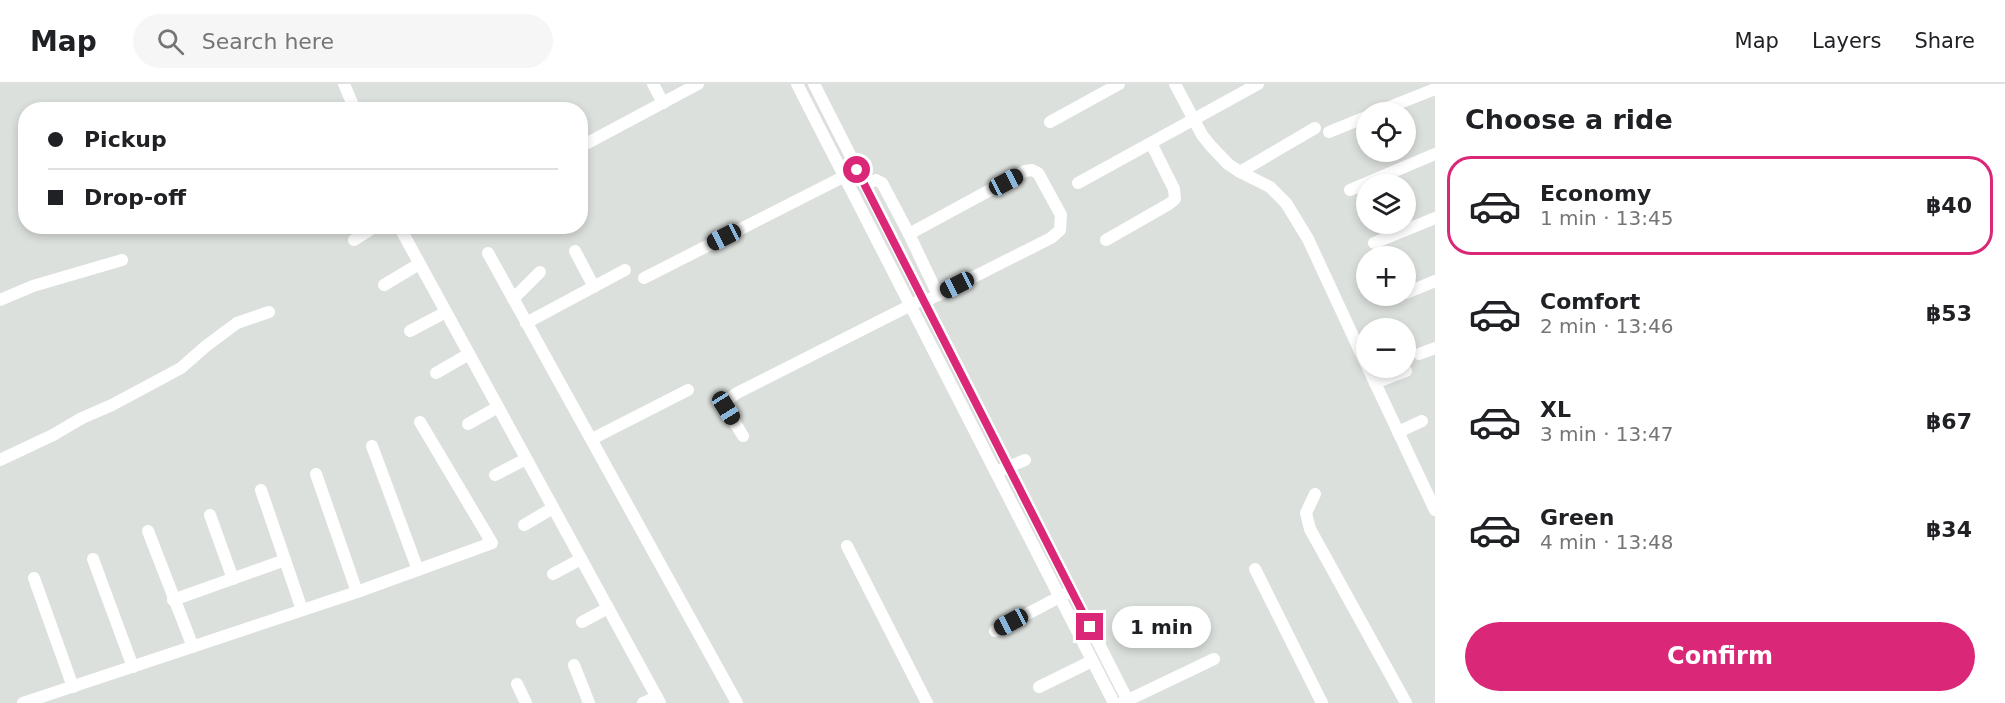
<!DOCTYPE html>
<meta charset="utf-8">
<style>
:root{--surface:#fff;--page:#f6f6f6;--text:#202124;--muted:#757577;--line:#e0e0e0;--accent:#db2777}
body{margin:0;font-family:"DejaVu Sans",sans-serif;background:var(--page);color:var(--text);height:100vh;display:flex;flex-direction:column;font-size:22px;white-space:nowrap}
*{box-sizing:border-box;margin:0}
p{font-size:20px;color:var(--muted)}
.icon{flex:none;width:33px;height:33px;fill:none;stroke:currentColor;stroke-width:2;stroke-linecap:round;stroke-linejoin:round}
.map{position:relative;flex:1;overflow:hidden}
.panel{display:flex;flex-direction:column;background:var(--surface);width:570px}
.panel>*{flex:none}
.top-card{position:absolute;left:18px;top:18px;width:570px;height:132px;border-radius:24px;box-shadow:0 3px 9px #0003;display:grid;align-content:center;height:132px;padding:0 30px;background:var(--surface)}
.fabs{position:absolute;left:1356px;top:18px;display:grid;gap:12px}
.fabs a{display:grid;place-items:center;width:60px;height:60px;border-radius:50%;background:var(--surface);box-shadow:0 3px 9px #0003;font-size:30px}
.end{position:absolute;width:27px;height:27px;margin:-14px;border:8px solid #db2777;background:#fff;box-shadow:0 0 0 3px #fff}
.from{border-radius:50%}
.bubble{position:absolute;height:42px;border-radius:21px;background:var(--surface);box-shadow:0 3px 9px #0003;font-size:20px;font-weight:600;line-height:42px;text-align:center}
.car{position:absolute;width:18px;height:36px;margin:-18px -9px;border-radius:8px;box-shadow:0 0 4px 2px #0007;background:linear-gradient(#222 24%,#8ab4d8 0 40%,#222 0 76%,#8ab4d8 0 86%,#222 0)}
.top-card b{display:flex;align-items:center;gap:21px;height:57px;font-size:22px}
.top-card b+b{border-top:2px solid var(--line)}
.top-card i{width:15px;height:15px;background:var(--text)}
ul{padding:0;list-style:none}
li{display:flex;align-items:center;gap:18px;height:99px;margin:0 12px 9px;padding:0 18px;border:3px solid transparent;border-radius:24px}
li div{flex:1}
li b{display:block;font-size:22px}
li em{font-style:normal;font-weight:600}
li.current{border-color:var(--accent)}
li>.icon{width:54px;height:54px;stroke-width:1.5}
h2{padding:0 30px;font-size:27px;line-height:72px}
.action{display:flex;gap:12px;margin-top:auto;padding:12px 30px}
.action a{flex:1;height:69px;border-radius:36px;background:var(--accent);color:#fff;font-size:24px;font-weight:600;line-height:69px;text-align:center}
header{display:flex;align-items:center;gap:36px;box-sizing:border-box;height:84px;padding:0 30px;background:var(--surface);border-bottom:2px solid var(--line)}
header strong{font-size:28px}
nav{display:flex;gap:33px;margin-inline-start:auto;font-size:21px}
.search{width:420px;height:54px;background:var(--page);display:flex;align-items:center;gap:15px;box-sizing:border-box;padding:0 21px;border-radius:33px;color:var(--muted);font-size:22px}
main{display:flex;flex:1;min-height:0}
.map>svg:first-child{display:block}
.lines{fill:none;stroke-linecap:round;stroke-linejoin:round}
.minor{stroke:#fff;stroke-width:12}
.route{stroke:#db2777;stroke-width:8}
</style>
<header>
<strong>Map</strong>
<div class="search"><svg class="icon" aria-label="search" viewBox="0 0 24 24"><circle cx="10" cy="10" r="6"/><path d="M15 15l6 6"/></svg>Search here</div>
<nav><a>Map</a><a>Layers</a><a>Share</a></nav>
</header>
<main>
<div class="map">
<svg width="1435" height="619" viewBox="0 0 1435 619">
<rect width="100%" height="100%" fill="#dce0dd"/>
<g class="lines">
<!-- minor -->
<g class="minor">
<polyline points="344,0 355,26"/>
<polyline points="653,0 663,19"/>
<polyline points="797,0 1114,619"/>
<polyline points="814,0 1129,619"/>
<polyline points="1175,0 1202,51 1210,61 1228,80 1240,88 1270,103 1286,119 1308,155 1366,280"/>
<polyline points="1377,28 1435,5"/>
<polyline points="1050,38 1119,0"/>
<polyline points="1329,48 1366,33"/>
<polyline points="580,63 698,0"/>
<polyline points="1240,88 1315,44"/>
<polyline points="1078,99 1258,0"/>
<polyline points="864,100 876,96 882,99 909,150 1025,87 1032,86 1038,89 1061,131 1060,146 1051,154 924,218"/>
<polyline points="1350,106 1435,70"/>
<polyline points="399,142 660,619"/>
<polyline points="909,150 938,211"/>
<polyline points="354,156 376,142"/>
<polyline points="1106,156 1169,120 1175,115 1174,105 1151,59"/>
<polyline points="1374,159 1435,134"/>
<polyline points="575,167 594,203"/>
<polyline points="488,169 737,619"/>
<polyline points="644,194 851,89"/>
<polyline points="384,201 419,180"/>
<polyline points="1406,209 1435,197"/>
<polyline points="513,215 540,188"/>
<polyline points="0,216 33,202 122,176"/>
<polyline points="526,239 625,186"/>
<polyline points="410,247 446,228"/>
<polyline points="1419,270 1435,264"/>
<polyline points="1368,284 1435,426"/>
<polyline points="436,289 469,270"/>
<polyline points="1375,299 1406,287"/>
<polyline points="468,340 498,323"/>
<polyline points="1398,348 1422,337"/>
<polyline points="743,352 726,324 729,315 737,309 917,218"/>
<polyline points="592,355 688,306"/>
<polyline points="372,362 418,486"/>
<polyline points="0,376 53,351 82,334 112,321 181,284 206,262 237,239 269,228"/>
<polyline points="1001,386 1025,376"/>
<polyline points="316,390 357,508"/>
<polyline points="495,391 526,375"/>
<polyline points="1315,410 1306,429 1310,445 1406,619"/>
<polyline points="210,431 233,495"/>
<polyline points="524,441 553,424"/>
<polyline points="148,447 193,563"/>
<polyline points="847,462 927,619"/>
<polyline points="93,475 133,583"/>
<polyline points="285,476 302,526"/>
<polyline points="1255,485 1322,619"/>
<polyline points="553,490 581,475"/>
<polyline points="34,494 73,603"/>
<polyline points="173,516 285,476 261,406"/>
<polyline points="582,538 608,524"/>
<polyline points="995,547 1065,510"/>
<polyline points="574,581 589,619"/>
<polyline points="517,600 526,619"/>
<polyline points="1039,603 1092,577"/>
<polyline points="23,619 357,508 492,459 420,338"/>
<polyline points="643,619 657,613"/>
<polyline points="1122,619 1214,575"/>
</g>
</g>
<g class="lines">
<!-- route -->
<polyline class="route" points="857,86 1090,543"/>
</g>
</svg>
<div class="fabs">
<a><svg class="icon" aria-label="locate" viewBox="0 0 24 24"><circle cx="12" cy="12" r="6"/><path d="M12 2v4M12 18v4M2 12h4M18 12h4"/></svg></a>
<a><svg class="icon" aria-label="layers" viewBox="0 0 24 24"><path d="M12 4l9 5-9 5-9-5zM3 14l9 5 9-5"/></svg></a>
<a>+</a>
<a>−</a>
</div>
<i class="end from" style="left:857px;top:86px"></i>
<i class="end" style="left:1090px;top:543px"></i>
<div class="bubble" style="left:1112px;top:522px;width:99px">1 min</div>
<i class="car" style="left:1006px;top:98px;rotate:62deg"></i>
<i class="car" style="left:724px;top:153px;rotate:243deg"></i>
<i class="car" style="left:957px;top:201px;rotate:243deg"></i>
<i class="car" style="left:726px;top:324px;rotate:148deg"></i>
<i class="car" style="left:1011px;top:538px;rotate:242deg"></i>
<div class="top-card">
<b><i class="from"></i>Pickup</b>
<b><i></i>Drop-off</b>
</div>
</div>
<section class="panel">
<h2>Choose a ride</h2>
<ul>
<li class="current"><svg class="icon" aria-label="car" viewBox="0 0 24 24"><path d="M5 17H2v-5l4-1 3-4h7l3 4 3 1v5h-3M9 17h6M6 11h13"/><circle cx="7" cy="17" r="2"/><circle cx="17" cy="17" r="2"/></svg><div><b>Economy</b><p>1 min · 13:45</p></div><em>฿40</em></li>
<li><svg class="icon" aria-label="car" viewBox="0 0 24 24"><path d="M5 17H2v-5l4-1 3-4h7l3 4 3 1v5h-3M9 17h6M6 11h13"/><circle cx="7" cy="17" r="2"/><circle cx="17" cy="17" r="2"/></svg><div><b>Comfort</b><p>2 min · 13:46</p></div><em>฿53</em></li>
<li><svg class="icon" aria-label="car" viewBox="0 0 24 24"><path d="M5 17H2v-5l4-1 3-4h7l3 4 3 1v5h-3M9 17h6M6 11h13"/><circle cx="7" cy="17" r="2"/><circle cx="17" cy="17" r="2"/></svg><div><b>XL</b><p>3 min · 13:47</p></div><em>฿67</em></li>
<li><svg class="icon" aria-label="car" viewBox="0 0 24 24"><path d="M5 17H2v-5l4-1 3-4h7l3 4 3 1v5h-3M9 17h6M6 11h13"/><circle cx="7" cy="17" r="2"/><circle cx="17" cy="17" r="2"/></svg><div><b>Green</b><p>4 min · 13:48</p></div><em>฿34</em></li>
</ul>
<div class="action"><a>Confirm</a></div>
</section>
</main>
